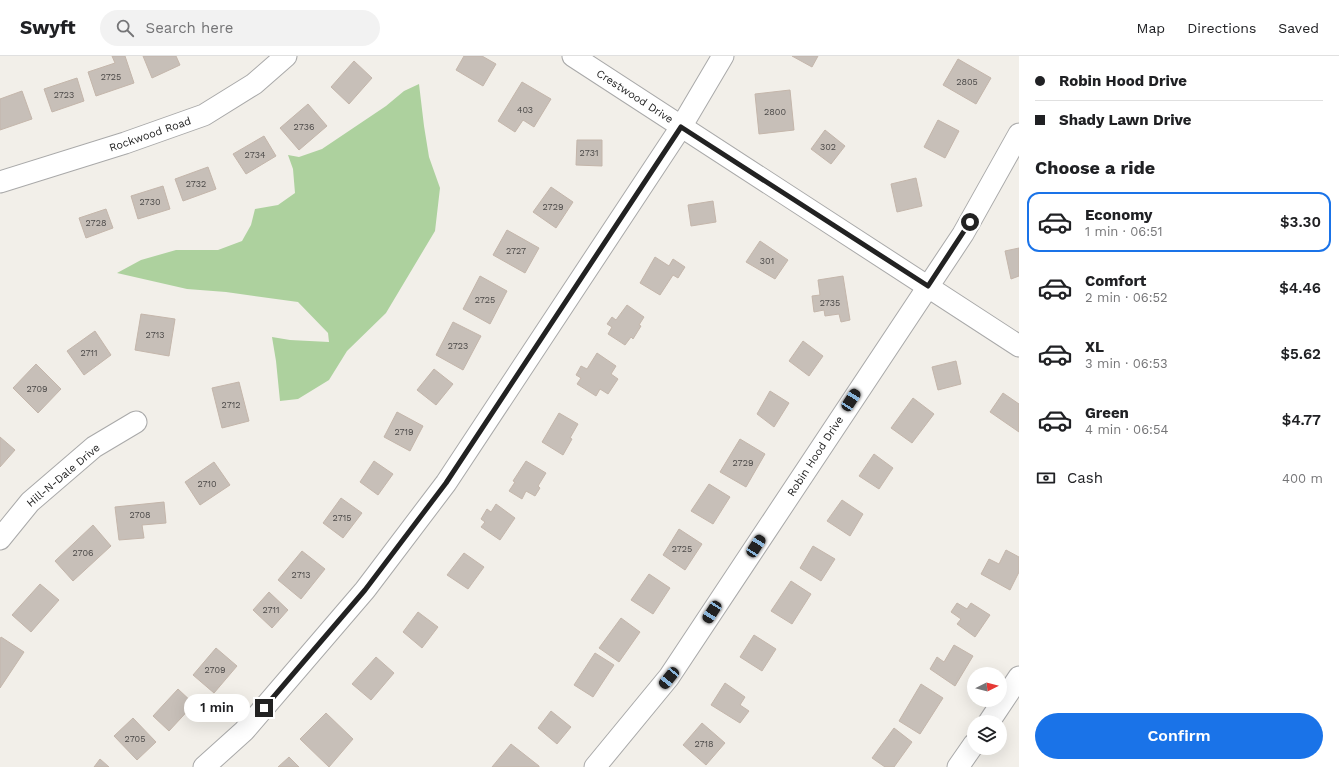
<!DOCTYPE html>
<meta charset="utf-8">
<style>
:root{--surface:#fff;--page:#f2f2f2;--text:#202124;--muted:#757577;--line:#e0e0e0;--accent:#1a73e8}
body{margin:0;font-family:"Work Sans",sans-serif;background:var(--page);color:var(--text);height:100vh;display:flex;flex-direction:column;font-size:15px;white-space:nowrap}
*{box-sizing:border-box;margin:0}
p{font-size:13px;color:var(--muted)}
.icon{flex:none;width:22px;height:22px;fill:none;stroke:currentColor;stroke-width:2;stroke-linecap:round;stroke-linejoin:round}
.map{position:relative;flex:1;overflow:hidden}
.drawer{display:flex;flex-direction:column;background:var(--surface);width:320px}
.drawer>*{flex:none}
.top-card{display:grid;align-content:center;height:88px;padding:0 16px;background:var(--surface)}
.needle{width:26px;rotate:84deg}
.buttons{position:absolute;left:967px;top:611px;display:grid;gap:8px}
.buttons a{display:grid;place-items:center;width:40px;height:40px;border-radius:50%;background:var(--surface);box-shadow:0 4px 16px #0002;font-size:20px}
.end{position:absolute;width:18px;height:18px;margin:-9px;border:5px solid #222;background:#fff;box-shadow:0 0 0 2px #fff}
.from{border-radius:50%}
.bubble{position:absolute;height:28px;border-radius:14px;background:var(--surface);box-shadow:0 4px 16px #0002;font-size:13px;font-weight:600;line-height:28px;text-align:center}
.car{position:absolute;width:12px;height:24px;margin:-12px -6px;border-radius:5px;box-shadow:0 0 3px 1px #0007;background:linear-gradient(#222 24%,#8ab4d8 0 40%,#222 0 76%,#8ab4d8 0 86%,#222 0)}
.top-card b{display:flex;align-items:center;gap:14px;height:38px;font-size:15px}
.top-card b+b{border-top:1px solid var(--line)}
.top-card i{width:10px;height:10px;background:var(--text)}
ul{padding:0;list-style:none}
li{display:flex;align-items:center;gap:12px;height:60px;margin:0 8px 6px;padding:0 8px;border:2px solid transparent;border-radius:12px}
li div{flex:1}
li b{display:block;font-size:15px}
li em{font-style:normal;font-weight:600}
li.selected{border-color:var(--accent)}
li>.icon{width:36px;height:36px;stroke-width:1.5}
h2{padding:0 16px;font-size:18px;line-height:48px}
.pay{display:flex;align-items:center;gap:10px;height:44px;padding:0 16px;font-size:15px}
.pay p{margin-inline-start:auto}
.button{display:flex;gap:8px;margin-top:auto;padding:8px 16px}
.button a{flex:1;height:46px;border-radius:24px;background:var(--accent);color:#fff;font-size:16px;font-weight:600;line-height:46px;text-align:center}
header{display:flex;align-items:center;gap:24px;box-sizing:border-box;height:56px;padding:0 20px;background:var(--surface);border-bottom:1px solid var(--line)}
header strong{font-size:19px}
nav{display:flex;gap:22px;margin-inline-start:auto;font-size:14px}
.search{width:280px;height:36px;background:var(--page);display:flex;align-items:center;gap:10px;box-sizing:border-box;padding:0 14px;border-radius:22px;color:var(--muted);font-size:15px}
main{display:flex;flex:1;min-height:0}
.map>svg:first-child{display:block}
.forest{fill:#add19e}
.building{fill:#c7bfb8;stroke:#c4b6ab}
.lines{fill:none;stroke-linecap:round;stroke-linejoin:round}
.street-casing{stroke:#a9a9a9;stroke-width:23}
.street{stroke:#fff;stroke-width:21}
.route{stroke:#222;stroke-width:5}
.labels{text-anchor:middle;stroke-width:3;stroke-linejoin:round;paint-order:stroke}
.number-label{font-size:9px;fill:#4b4948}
.street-label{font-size:11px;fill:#222;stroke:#fff}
</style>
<header>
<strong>Swyft</strong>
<div class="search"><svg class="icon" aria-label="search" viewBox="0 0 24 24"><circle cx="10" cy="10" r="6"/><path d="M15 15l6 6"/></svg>Search here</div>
<nav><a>Map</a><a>Directions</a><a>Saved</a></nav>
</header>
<main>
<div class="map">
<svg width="1019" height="711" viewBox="0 0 1019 711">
<rect width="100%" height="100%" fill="#f2efe9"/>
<!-- forest -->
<polygon class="forest" points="419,28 424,70 429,101 440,132 435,175 386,257 347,295 329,324 298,343 280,345 276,305 272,281 290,284 329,286 328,277 298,246 226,236 187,233 117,217 141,204 176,194 218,194 242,185 251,169 255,153 278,149 295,137 293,113 288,99 299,101 322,93 386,50 404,35"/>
<!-- building -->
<g class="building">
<polygon points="112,0 125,0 134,27 96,40 88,16 115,7"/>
<polygon points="143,0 176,0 180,9 152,22"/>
<polygon points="464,0 482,0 496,8 483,30 456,14"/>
<polygon points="792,0 818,0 812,11"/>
<polygon points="958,3 991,22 976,48 943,29"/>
<polygon points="354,5 372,22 349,48 331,31"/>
<polygon points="77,22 84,45 52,56 44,33"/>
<polygon points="522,26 551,43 534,71 523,64 515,76 498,65"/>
<polygon points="790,34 794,74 759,78 755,38"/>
<polygon points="22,35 32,63 0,74 0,43"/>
<polygon points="308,48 327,70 299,94 280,72"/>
<polygon points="938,64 959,75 945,102 924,91"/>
<polygon points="825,74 845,90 831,108 811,93"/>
<polygon points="264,80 276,100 246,118 233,98"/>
<polygon points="577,84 602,84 602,110 576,109"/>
<polygon points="208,111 216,133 183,145 175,123"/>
<polygon points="916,122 922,150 897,156 891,128"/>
<polygon points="163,130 170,153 138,163 131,140"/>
<polygon points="551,131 573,146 556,172 533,156"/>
<polygon points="713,145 716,166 691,170 688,149"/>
<polygon points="106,153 113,172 86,182 79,162"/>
<polygon points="507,174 539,192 525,217 493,199"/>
<polygon points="760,185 788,204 775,223 746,206"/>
<polygon points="1019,192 1019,220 1011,223 1005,195"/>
<polygon points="655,201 669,210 673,203 685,211 678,222 673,219 660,239 640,227"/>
<polygon points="480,220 507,235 490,268 463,253"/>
<polygon points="843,220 850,264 841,266 839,258 825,260 824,254 814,256 812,240 820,239 818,224"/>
<polygon points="627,249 644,261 639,269 641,270 633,283 631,281 625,289 608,278 612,271 607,268 612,261 616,264"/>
<polygon points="141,258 175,263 169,300 135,294"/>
<polygon points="453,266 481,280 463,314 436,299"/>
<polygon points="95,275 111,299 84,319 67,295"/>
<polygon points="803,285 823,300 809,320 789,305"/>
<polygon points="597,297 616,310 611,318 618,323 608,338 600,333 596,340 577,328 581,322 576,319 581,310 587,313"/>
<polygon points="956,305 961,328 938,334 932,311"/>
<polygon points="36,308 61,333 38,357 13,332"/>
<polygon points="434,313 453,328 436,349 417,334"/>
<polygon points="239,326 249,365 222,372 212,332"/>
<polygon points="770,335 789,347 774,371 757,358"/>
<polygon points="1003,337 1019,348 1019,376 990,356"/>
<polygon points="913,342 934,358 912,387 891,372"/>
<polygon points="397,356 423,370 410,395 384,381"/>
<polygon points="559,357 578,368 570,382 572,383 563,399 542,386"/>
<polygon points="0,381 15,394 0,411"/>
<polygon points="740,383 765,398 746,431 720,416"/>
<polygon points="874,398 893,412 879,433 859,420"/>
<polygon points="374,405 393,418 378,439 360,426"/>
<polygon points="526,405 546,417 538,430 540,432 535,440 526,435 522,443 509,435 515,426 513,425"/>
<polygon points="214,406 230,429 200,449 185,426"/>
<polygon points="709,428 730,441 713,468 691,455"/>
<polygon points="341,442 362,457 343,482 323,467"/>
<polygon points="842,444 863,458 850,480 827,465"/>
<polygon points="164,446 166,467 142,469 144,482 119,484 115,451"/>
<polygon points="496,448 515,462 500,484 481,471 485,466 481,463 487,453 491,456"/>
<polygon points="93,469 111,490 73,525 55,505"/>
<polygon points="679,473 702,488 685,514 663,499"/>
<polygon points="813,490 835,503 821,525 800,512"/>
<polygon points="1006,494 1019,501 1019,516 1010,534 981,518 989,503 999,508"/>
<polygon points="302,495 325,513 301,543 278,524"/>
<polygon points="464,497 484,511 468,533 447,519"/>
<polygon points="649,518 670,532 653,558 631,544"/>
<polygon points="791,525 811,538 792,568 771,555"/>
<polygon points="40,528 59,544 31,576 12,559"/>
<polygon points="269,536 288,554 272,572 253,554"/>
<polygon points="957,547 967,553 971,547 990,559 975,581 957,568 961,563 951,556"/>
<polygon points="418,556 438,571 422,592 403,576"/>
<polygon points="621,562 640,576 619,606 599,592"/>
<polygon points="754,579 776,593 762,615 740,601"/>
<polygon points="1,581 24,596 0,632 0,583"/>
<polygon points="954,589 973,600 955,630 930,613 937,601 944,606"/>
<polygon points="216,592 237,610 214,637 193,619"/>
<polygon points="595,597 614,609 593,641 574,629"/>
<polygon points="376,601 394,617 371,644 352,628"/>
<polygon points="725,627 745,641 740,649 749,655 740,667 711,649"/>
<polygon points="921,628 943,642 920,678 899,665"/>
<polygon points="178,633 194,648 169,675 153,660"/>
<polygon points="551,655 571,671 557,688 538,672"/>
<polygon points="326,657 353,683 329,711 300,683"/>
<polygon points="133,662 156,686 137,704 114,680"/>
<polygon points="702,667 725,687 706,709 683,689"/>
<polygon points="894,672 912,686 894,711 885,711 872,702"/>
<polygon points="511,688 539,710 539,711 492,711"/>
<polygon points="289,701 299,711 278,711"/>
<polygon points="100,703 109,711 94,711"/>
</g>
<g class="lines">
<defs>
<g id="street">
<polyline points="573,0 1019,290"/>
<polyline points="0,126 125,87 204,59 254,28 286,0"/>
<polyline points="0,483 30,446 94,391 136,366"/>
<polyline points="989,666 1019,621"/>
<polyline points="204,711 244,675 365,534 446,427 681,71 723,0"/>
<polyline points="595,711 669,621 963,178 1019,78"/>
<polyline points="958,711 974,688"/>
</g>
</defs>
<!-- street casing -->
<use href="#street" class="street-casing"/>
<!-- street -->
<use href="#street" class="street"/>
</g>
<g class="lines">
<!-- route -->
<polyline class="route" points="264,652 365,534 446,427 681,71 928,230 970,166"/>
</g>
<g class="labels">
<!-- number labels -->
<g class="number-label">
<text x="111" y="24">2725</text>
<text x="967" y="29">2805</text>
<text x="64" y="42">2723</text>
<text x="525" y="57">403</text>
<text x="775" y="59">2800</text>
<text x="304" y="74">2736</text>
<text x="828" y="94">302</text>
<text x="589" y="100">2731</text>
<text x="255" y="102">2734</text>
<text x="196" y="131">2732</text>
<text x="150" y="149">2730</text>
<text x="553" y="154">2729</text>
<text x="96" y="170">2728</text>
<text x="516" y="198">2727</text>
<text x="767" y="208">301</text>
<text x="485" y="247">2725</text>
<text x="830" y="250">2735</text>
<text x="155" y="282">2713</text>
<text x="458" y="293">2723</text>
<text x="89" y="300">2711</text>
<text x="37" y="336">2709</text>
<text x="231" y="352">2712</text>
<text x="404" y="379">2719</text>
<text x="743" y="410">2729</text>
<text x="207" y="431">2710</text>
<text x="140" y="462">2708</text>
<text x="342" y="465">2715</text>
<text x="682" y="496">2725</text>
<text x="83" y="500">2706</text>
<text x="301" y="522">2713</text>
<text x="271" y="557">2711</text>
<text x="215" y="617">2709</text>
<text x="135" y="686">2705</text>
<text x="704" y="691">2718</text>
</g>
<!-- street labels -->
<g class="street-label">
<text transform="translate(635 40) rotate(33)" y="4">Crestwood Drive</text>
<text transform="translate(150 78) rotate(-19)" y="4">Rockwood Road</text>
<text transform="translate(815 400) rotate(-57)" y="4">Robin Hood Drive</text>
<text transform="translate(63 419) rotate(-40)" y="4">Hill-N-Dale Drive</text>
</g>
</g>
</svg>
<div class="buttons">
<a><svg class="needle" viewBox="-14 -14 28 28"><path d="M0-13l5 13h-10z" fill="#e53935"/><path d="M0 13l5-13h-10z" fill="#757577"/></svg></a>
<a><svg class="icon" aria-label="layers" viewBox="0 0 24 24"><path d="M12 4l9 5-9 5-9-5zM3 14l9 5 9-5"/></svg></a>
</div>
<i class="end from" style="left:970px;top:166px"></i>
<i class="end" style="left:264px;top:652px"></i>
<div class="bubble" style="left:184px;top:638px;width:66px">1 min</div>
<i class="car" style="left:851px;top:344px;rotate:33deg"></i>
<i class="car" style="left:756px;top:490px;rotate:33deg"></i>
<i class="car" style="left:712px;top:556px;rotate:213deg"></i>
<i class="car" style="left:669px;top:622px;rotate:219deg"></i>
</div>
<section class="drawer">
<div class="top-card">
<b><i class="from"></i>Robin Hood Drive</b>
<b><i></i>Shady Lawn Drive</b>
</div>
<h2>Choose a ride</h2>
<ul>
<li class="selected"><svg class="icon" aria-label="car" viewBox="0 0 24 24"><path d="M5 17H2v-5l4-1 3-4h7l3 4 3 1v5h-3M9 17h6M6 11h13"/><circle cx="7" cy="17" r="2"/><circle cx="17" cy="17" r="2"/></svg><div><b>Economy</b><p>1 min · 06:51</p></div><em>$3.30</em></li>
<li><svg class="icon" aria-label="car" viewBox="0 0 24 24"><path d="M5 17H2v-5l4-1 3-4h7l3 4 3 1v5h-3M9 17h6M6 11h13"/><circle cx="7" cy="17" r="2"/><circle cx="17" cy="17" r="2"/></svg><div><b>Comfort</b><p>2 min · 06:52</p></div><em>$4.46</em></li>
<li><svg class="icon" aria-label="car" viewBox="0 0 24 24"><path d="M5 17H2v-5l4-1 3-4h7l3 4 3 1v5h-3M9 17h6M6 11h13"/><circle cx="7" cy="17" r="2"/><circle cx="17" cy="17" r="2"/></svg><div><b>XL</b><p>3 min · 06:53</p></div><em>$5.62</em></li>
<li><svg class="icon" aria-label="car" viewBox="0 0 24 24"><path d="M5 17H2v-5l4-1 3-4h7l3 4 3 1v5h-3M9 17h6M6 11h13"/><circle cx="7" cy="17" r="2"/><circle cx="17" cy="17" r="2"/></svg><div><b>Green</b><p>4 min · 06:54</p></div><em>$4.77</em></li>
</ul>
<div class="pay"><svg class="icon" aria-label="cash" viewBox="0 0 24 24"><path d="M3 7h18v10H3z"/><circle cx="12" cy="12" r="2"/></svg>Cash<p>400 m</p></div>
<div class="button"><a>Confirm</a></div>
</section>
</main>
